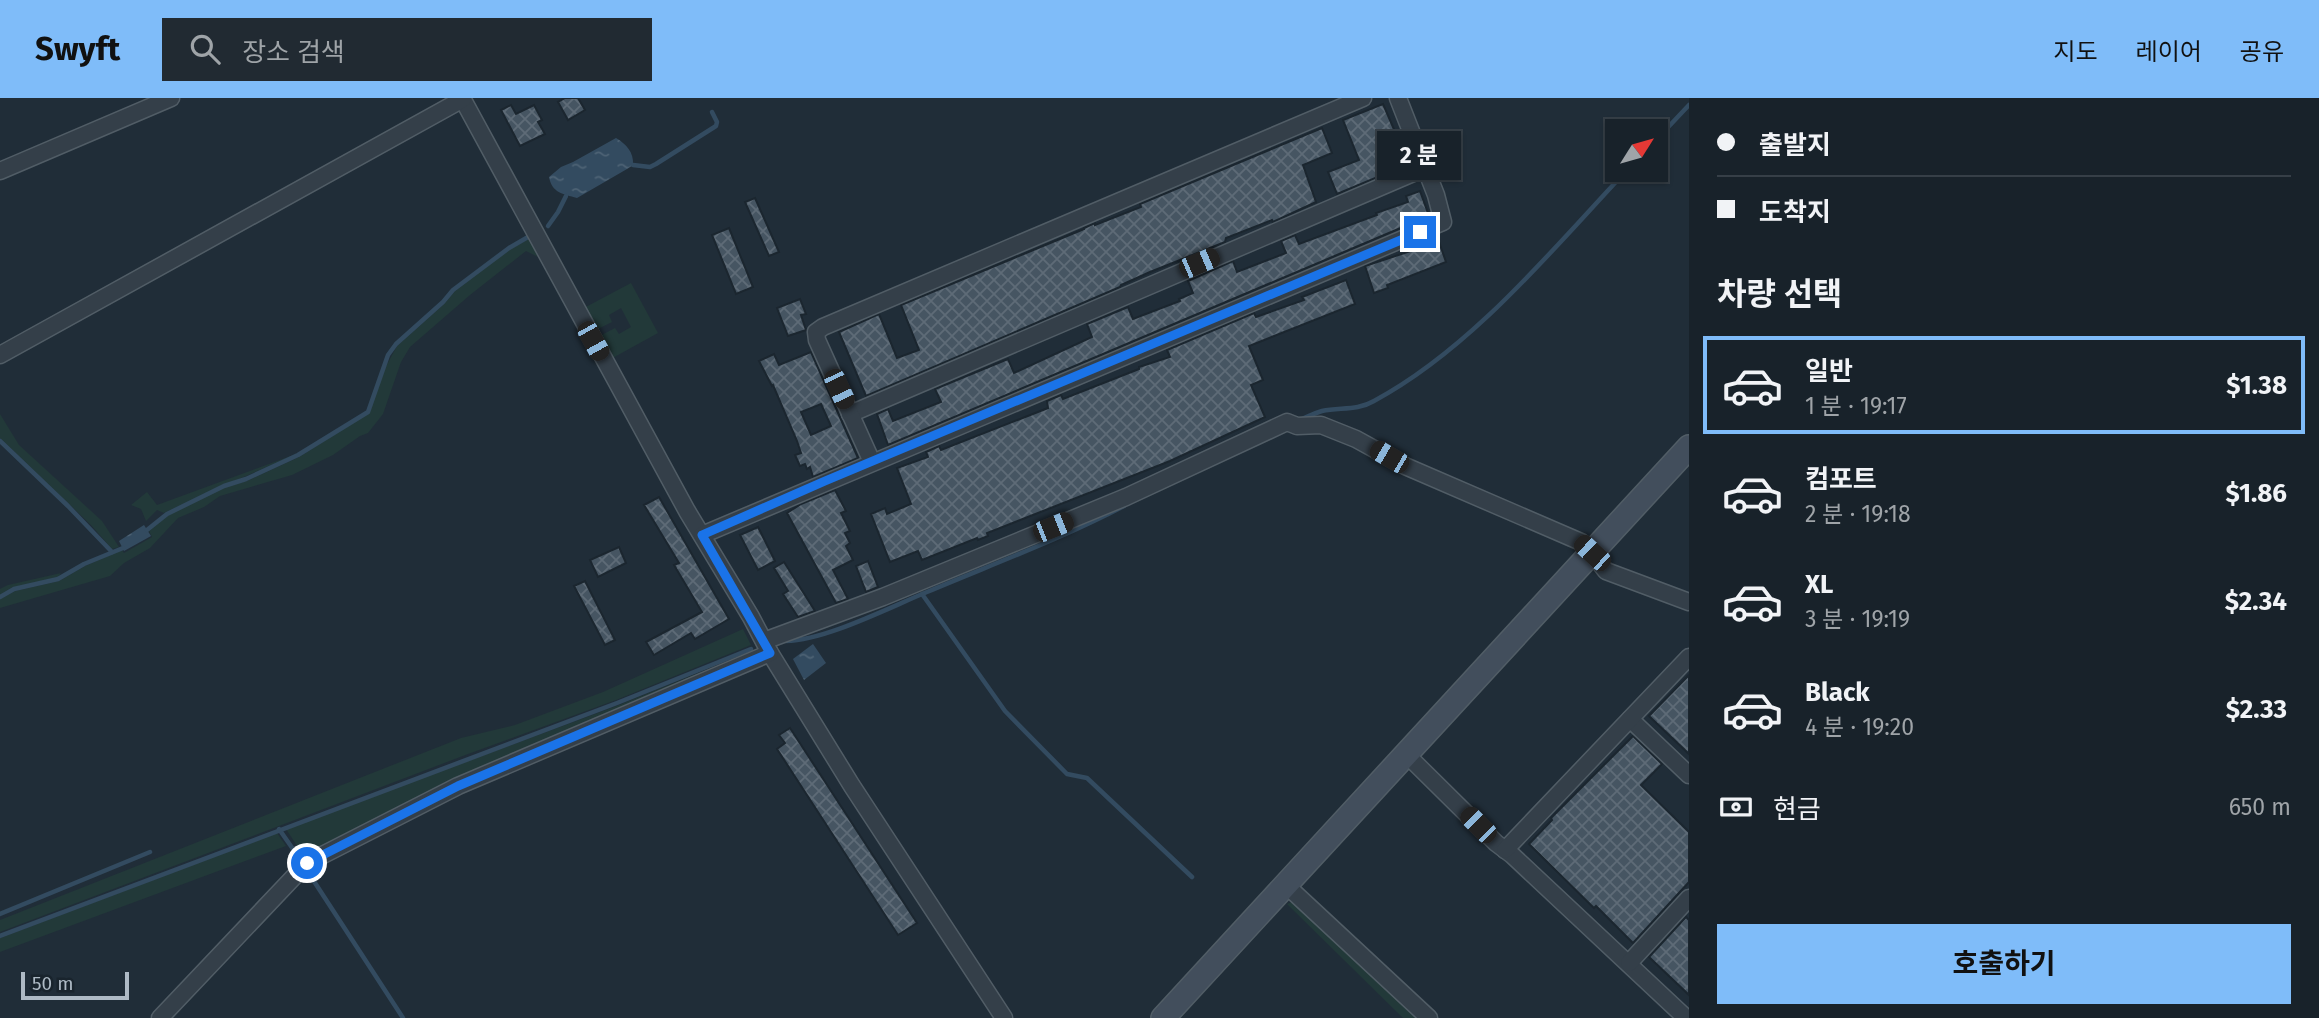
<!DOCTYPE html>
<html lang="ko">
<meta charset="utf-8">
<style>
:root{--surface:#18222a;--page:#212a32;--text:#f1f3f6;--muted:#9fa4a8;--line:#363f47;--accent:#7fbcf9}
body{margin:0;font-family:"Fira Sans","Noto Sans KR",sans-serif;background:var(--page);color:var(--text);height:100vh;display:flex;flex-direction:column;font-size:26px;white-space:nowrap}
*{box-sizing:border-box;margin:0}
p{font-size:23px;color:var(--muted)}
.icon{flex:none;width:38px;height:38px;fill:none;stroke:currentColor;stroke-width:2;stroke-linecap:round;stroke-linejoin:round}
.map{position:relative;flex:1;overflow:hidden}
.side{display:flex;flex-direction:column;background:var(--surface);width:630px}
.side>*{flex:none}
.hud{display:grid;align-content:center;height:154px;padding:0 28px;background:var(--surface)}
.needle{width:46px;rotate:53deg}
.buttons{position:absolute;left:1605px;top:21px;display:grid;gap:14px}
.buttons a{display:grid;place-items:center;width:63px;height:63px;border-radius:0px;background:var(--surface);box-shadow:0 2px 5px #0004,0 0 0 2px var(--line);font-size:35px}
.scale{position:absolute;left:21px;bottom:18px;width:108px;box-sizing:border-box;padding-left:7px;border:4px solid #aebac5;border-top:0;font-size:19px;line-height:24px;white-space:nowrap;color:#aebac5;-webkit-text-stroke:5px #19242d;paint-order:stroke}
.end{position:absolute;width:32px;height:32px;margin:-16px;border:9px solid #1a73e8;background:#fff;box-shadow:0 0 0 4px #fff}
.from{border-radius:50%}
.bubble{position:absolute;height:49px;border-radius:0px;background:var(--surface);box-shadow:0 2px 5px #0004,0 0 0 2px var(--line);font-size:23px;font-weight:700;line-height:49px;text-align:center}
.car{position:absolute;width:21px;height:42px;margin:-21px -10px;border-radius:9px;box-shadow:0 0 5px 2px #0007;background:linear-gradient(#222 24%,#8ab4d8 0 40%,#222 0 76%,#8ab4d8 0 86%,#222 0)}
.hud b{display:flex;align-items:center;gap:24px;height:66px;font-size:26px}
.hud b+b{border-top:2px solid var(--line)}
.hud i{width:18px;height:18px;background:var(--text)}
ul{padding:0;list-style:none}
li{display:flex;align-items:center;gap:21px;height:98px;margin:0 14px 10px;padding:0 14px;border:4px solid transparent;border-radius:0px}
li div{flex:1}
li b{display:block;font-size:26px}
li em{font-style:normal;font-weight:700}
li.active{border-color:var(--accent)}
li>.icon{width:63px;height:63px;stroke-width:1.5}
h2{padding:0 28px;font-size:32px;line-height:84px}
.pay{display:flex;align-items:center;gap:18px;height:77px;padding:0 28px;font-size:26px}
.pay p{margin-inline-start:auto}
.cta{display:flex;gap:14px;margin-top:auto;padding:14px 28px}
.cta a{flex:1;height:80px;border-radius:0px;background:var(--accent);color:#111;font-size:28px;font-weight:700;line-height:80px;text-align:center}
header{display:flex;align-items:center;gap:42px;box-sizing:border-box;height:98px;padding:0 35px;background:var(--accent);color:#111}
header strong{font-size:33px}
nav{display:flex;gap:38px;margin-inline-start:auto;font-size:24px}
.search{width:490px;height:63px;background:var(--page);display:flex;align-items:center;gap:18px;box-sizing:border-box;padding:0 24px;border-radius:0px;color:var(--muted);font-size:26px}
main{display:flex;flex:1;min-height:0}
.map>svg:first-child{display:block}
.green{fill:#223939}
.water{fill:url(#water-ripples)}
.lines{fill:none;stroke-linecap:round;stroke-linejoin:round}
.stream{stroke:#334b60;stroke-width:4.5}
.building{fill:url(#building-cross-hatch);stroke:#1b262f;stroke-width:2;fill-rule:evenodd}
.street-casing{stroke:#515d66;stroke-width:19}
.secondary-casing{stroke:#515d66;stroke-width:26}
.street{stroke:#343f49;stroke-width:16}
.secondary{stroke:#424e5c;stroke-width:23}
.route{stroke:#1a73e8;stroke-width:9}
</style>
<header>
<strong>Swyft</strong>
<div class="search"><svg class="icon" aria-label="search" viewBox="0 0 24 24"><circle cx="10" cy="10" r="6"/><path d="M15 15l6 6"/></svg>장소 검색</div>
<nav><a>지도</a><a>레이어</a><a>공유</a></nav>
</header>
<main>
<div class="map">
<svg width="1689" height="920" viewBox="0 0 1689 920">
<defs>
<pattern id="water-ripples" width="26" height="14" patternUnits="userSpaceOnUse" patternTransform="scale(1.75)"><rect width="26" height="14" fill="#334b60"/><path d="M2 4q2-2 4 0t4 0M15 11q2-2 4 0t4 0" fill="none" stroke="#4e6375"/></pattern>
<pattern id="building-cross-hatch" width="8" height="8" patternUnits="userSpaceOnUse" patternTransform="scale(1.75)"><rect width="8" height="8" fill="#465562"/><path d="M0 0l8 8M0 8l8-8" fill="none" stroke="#5e6b77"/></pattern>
</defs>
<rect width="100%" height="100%" fill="#202d38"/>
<!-- green -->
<g class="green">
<polygon points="529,141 538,159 526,153 470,197 410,249 401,264 383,316 368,335 360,338 333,357 292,377 220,398 204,409 178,420 150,450 124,465 110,478 0,510 0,501 15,493 59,483 85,468 122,452 124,455 152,439 149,433 168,417 224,389 247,383 299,359 369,315 385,270 397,248 444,206 455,193 510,151"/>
<polygon points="631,185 658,235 609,262 598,239 615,230 619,236 631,229 621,210 609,217 612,224 594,233 582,211"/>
<polygon points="0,316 19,347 102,423 119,449 112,451 91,427 0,340"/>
<path d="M296 356C252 376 207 394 164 415L157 412 146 423 141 411 131 407 147 394 157 407Z"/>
<polygon points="61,475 58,479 11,490 0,497 0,491 8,487"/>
<polygon points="743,531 751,547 616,602 468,656 0,834 0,822 461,640 515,627 603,594"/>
<polygon points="753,553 754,556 305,760 286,731 290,729 619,607"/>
<polygon points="277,735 286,748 0,854 0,840"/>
<polygon points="1292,804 1299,808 1421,920 1403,920 1287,806"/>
</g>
<!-- water -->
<g class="water">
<path d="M616 40C626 46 634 54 633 67L627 71 577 100C563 96 552 95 549 79L561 69 573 64Z"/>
<polygon points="144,427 151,438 124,453 119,443"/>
<polygon points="813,546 826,565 804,582 793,561"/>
</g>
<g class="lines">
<!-- stream -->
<g class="stream">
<polyline points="1656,42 1689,7"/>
<polyline points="633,67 650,69 656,66 716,28 717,24 712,14"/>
<polyline points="548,128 558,114 566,98"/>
<path d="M1302 321C1309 318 1315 315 1322 313 1340 309 1357 313 1374 303 1471 251 1552 152 1627 72"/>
<polyline points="0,343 68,408 112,454"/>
<polyline points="147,432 167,416 224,388 246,381 298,357 368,314 388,257 396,246 443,204 453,192 509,150 528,139"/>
<polyline points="922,496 1005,613 1067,676 1087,680 1192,779"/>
<polyline points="0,499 14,491 58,481 84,466 123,450"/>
<path d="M786 543C826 542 888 510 927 494 993 466 1061 441 1124 408"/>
<polyline points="279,731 302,764"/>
<polyline points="306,771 403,920"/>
<polyline points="0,816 150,754"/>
<polyline points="0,838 617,605 751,551"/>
</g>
</g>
<!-- building -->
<g class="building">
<polygon points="565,0 578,0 585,12 568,22 558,4"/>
<polygon points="1383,6 1409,66 1337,96 1328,74 1359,62 1343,22"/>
<polygon points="511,7 516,16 534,7 542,22 538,24 545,36 520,48 501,12"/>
<polygon points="1322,30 1332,55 1303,67 1316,104 1273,124 1272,122 1226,140 1225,144 1150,174 1121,187 1120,189 866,298 839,234 879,216 897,260 919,252 901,207 1084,131 1084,130 1095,125 1095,127 1141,109 1140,106"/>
<polygon points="1420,93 1429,118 888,347 877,316 888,311 893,323 941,304 935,291 1008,261 1014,275 1092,239 1087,226 1128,209 1133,221 1180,203 1179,201 1193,195 1188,183 1233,163 1237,174 1286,155 1281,143 1295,137 1299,146 1377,117 1376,115 1408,104 1406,98"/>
<polygon points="755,100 779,154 769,158 745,104"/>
<polygon points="729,130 753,189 736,196 712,137"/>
<polygon points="1437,138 1446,164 1387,187 1388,190 1374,195 1365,168 1426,148 1424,143"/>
<polygon points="1346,182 1355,206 1249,248 1263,282 1251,287 1265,319 1170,363 987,435 988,438 978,442 977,440 922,462 918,453 890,464 871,416 885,410 887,416 911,406 897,370 928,359 926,354 939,348 941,352 1048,310 1047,303 1061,297 1063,301 1139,271 1139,269 1170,259 1167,252 1254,215 1256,219 1304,202 1302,199"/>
<polygon points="800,201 806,216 801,217 806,232 788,238 777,210"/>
<path d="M811 254 858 360 813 379 810 369 807 371 805 366 800 368 795 357 801 355 797 343 773 287 772 288 759 263 774 256 779 267ZM821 306 831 328 811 337 801 314Z"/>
<polygon points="835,392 846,413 841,415 850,433 845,435 850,445 846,448 853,462 833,472 848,501 836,505 787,415 801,406"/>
<polygon points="659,399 729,521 695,541 691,535 654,557 646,544 702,514 674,467 679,465 644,407"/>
<polygon points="758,429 775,463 758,472 740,437"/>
<polygon points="619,449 626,465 598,479 590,462"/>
<polygon points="868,463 878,489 866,494 856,468"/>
<polygon points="784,464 815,513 798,519 783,496 788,493 774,470"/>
<polygon points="585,483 615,542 605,547 574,488"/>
<polygon points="1689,577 1689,656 1649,618"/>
<polygon points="790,630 917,825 898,837 777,651 785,645 779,637"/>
<polygon points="1633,638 1662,666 1641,687 1689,734 1689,784 1633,845 1596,808 1594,810 1529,746 1552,722 1551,720"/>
<polygon points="1686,819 1689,822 1689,897 1649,859"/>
</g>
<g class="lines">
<defs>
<g id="street">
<polyline points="462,0 687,413 751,519 770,555 852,688 1004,920"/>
<polyline points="0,73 171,0"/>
<polyline points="0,257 463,1"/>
<polyline points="850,316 1425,70"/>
<polyline points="872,364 817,242 816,234 823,229 1363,0"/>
<polyline points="702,437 1443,124 1436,97 1398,0"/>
<polyline points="764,543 883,499 1126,399 1287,324 1297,328 1321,327 1356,341 1405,368 1581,444 1592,455 1606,473 1689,504"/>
<polyline points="1630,621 1689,677"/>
<polyline points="1407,657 1496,745 1512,757 1686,920"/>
<polyline points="1505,752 1689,559"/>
<polyline points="1286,787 1429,920"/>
<polyline points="1629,865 1689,800"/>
<polyline points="160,920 307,765 458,688 770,555"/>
</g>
<polyline id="secondary" points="1163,920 1689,349"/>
</defs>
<!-- street casing -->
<use href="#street" class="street-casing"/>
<!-- secondary casing -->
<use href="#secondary" class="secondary-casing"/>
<!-- street -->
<use href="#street" class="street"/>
<!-- secondary -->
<use href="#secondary" class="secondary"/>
</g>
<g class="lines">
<!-- route -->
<polyline class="route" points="307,765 458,688 770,555 702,437 825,383 1420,134"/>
</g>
</svg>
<div class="buttons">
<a><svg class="needle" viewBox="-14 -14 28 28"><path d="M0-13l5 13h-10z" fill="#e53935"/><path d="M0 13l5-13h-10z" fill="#9fa4a8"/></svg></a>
</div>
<div class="scale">50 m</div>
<i class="end from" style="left:307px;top:765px"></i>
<i class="end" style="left:1420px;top:134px"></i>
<div class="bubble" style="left:1377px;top:33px;width:84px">2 분</div>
<i class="car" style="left:1199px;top:165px;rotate:67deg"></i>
<i class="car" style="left:593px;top:243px;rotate:151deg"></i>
<i class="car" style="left:839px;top:291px;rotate:155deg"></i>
<i class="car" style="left:1389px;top:359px;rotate:300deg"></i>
<i class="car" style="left:1053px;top:429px;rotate:68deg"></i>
<i class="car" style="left:1592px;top:455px;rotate:313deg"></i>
<i class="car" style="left:1478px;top:727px;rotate:315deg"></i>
</div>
<section class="side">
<div class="hud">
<b><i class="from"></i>출발지</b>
<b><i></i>도착지</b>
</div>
<h2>차량 선택</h2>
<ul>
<li class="active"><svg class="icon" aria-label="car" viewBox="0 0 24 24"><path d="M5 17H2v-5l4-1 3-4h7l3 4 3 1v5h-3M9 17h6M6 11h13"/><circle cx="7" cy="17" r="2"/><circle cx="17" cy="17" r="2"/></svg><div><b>일반</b><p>1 분 · 19:17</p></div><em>$1.38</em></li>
<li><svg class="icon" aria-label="car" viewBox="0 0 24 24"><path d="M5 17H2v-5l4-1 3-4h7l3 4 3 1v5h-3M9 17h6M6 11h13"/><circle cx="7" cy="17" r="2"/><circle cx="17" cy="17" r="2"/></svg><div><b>컴포트</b><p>2 분 · 19:18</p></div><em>$1.86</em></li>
<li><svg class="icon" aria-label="car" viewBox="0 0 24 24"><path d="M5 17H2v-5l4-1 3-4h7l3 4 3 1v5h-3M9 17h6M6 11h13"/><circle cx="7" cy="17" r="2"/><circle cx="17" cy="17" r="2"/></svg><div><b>XL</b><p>3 분 · 19:19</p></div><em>$2.34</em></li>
<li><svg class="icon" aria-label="car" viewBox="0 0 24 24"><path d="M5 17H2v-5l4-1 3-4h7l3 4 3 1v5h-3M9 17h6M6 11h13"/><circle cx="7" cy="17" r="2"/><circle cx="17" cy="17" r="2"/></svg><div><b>Black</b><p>4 분 · 19:20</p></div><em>$2.33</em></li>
</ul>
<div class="pay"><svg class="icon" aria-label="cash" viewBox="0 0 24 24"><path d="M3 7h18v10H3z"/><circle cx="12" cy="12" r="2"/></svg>현금<p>650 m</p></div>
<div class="cta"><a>호출하기</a></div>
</section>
</main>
